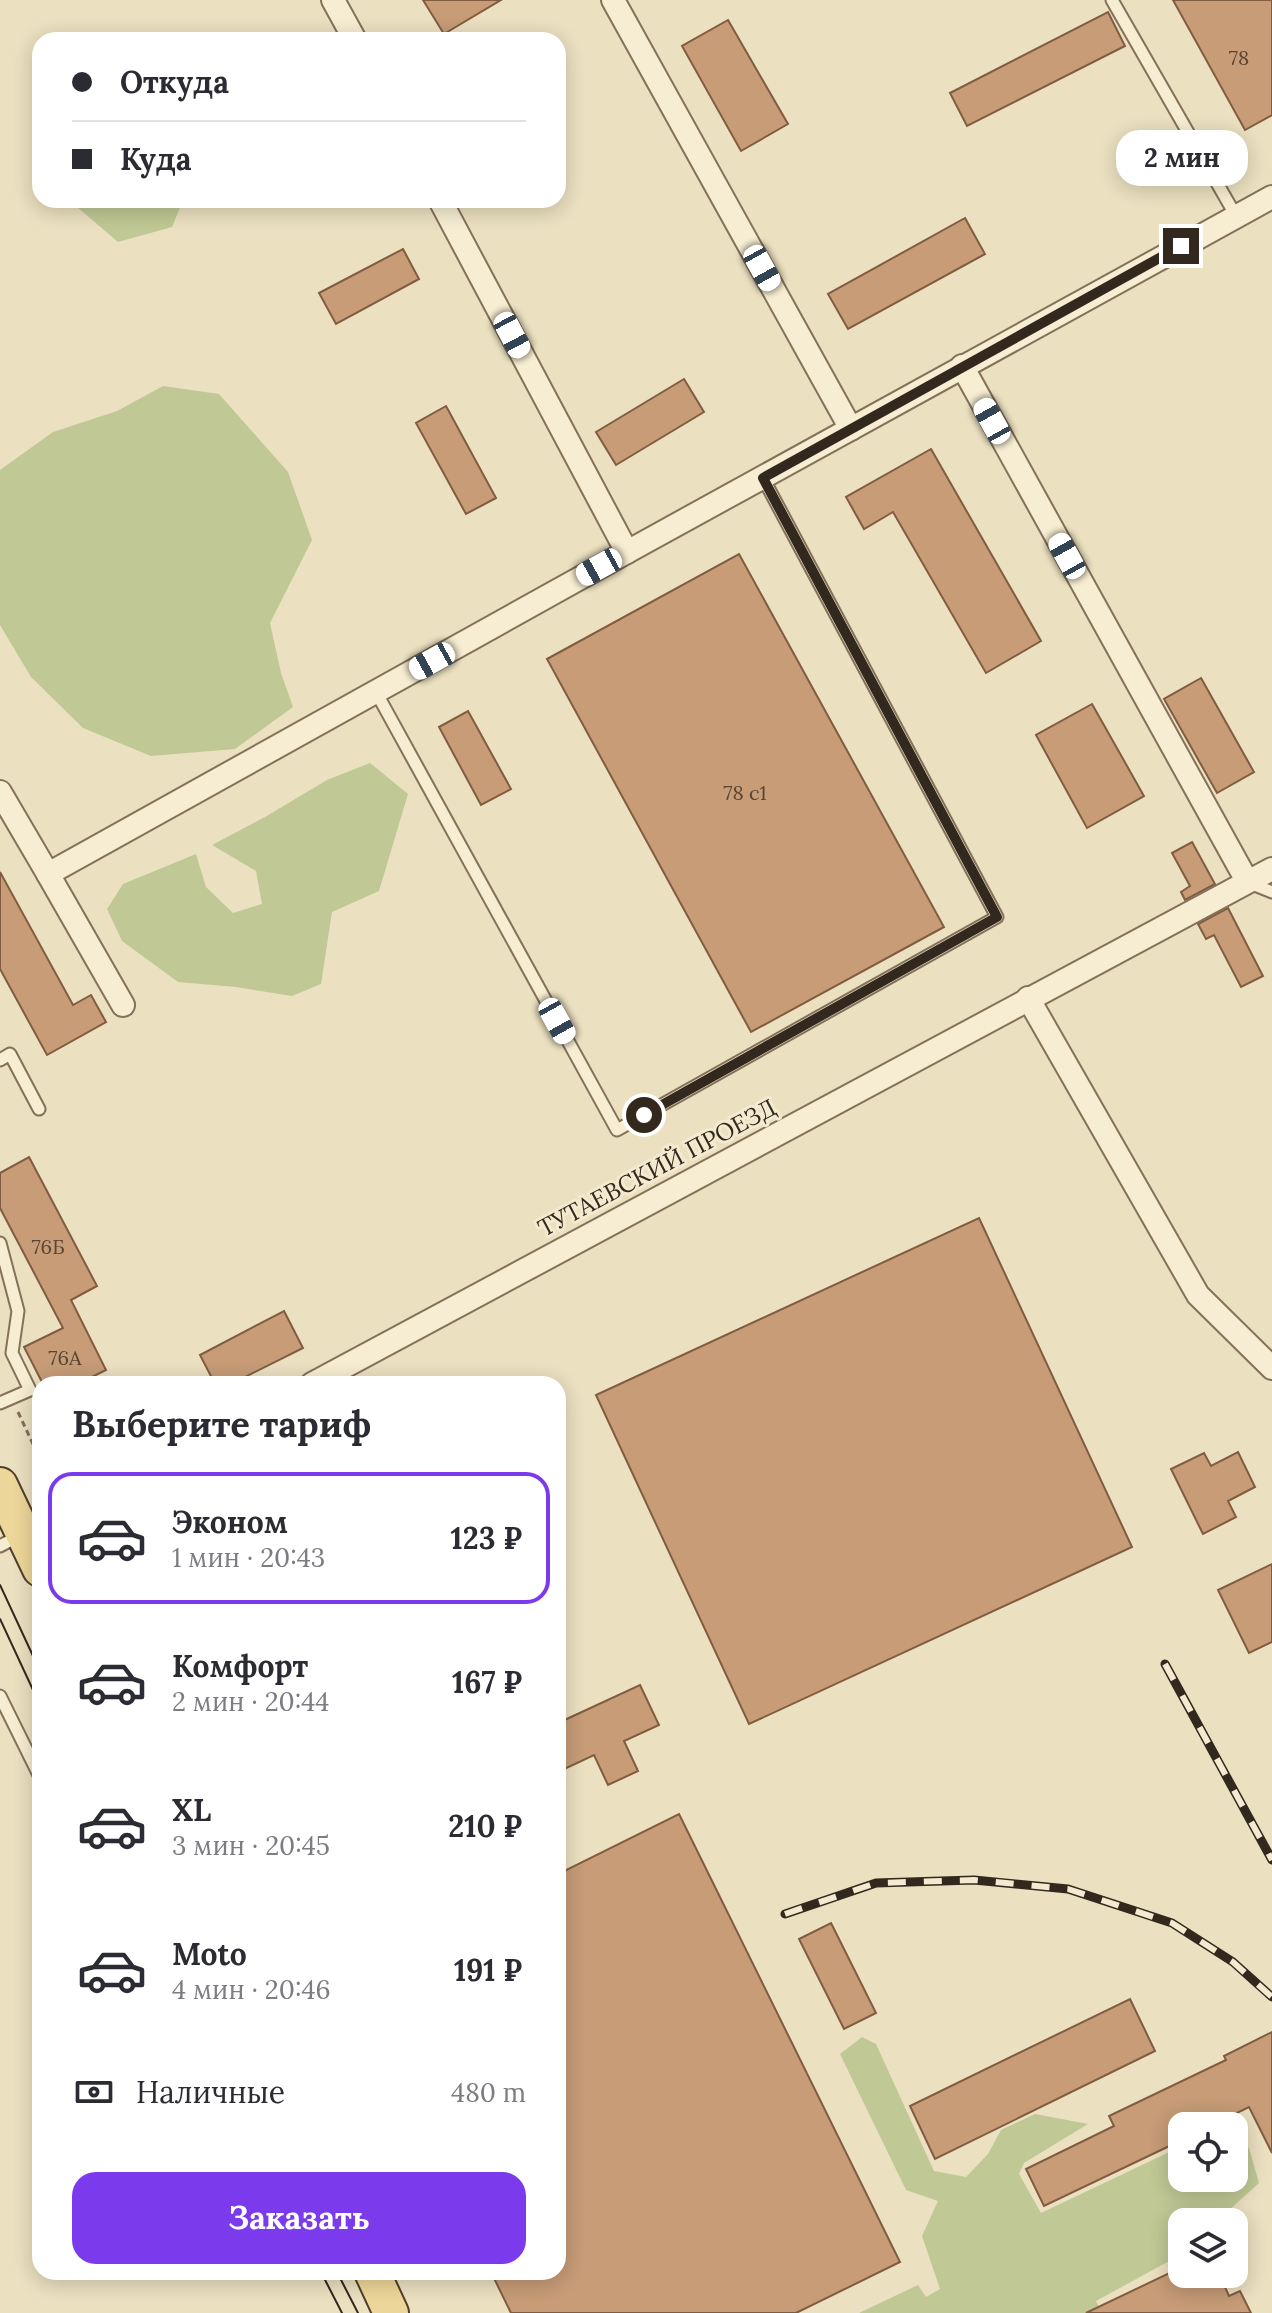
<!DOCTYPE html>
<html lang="ru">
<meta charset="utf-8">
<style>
:root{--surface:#fff;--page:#f2f2f3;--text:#2b2b33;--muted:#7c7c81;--line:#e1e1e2;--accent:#7c3aed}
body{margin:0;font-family:Lora,serif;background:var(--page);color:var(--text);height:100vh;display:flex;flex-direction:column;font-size:30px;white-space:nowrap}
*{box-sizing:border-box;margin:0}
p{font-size:26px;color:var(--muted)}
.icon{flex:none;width:44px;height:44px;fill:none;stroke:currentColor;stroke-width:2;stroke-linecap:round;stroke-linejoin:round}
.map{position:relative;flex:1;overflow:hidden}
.panel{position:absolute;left:32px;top:1376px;width:534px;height:904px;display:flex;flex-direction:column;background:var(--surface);border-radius:24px;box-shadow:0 4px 20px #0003}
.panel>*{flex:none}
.top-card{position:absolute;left:32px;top:32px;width:534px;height:176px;border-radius:24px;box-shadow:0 4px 20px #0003;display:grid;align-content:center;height:176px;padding:0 40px;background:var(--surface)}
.fabs{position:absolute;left:1168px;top:2112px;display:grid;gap:16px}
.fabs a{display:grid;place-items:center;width:80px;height:80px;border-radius:16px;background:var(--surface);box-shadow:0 4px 20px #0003;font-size:40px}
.end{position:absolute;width:36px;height:36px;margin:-18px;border:10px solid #33281d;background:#fff;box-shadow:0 0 0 4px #fff}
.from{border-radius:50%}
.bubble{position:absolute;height:56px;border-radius:24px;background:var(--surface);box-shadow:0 4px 20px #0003;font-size:26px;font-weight:700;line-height:56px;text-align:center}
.car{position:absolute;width:24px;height:48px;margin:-24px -12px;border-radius:10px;box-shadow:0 0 6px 2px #0007;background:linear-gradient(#fff 24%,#345 0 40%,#fff 0 76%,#345 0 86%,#fff 0)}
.top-card b{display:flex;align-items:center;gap:28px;height:76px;font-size:30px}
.top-card b+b{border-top:2px solid var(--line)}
.top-card i{width:20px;height:20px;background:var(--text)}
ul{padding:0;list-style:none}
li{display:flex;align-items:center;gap:24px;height:132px;margin:0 16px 12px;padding:0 24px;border:4px solid transparent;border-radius:24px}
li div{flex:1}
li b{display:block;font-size:30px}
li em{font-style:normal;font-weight:700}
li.active{border-color:var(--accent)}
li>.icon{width:72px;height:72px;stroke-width:1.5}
h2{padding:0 40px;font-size:36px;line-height:96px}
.pay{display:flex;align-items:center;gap:20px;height:88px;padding:0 40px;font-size:30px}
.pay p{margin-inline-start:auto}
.action{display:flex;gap:16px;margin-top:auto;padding:16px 40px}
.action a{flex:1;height:92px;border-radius:24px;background:var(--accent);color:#fff;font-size:32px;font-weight:700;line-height:92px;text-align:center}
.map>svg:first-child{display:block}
.green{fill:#c0c895}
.building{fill:#c79c77;stroke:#815c40;stroke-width:2}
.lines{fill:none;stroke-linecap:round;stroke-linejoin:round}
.lane-casing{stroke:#837159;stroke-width:15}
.street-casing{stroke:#837159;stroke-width:26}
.primary-casing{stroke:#513f2d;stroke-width:38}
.path{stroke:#837159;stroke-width:3;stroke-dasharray:6 4;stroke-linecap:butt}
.lane{stroke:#f7edd2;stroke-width:11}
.street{stroke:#f7edd2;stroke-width:22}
.primary{stroke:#edd699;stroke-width:34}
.tram{stroke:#33281d;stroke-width:2}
.rail-casing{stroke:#33281d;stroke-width:9}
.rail{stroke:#f3eacf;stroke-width:6;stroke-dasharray:18;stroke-linecap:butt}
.route{stroke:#33281d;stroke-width:10}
.labels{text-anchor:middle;stroke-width:6;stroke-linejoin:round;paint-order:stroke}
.number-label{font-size:20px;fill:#584534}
.street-label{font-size:24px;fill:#33281d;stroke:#f3eacf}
</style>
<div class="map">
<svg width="1272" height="2313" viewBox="0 0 1272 2313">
<rect width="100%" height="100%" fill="#ebe0c0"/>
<!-- green -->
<g class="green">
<polygon points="75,200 183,200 172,227 118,242 77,207"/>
<polygon points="163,386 219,394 288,472 312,540 270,623 281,673 293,707 235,749 151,756 83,728 31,677 0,625 0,470 53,432 117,411"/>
<polygon points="370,763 408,794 379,891 332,912 321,984 292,996 236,987 178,982 122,941 107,909 123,884 196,854 206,887 233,913 262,904 256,871 212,845 265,817 327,780"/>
<polygon points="862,2037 876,2044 934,2171 966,2177 988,2154 1001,2130 1035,2114 1088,2124 1024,2163 1019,2174 1041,2213 1182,2146 1182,2178 1234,2178 1234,2137 1249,2148 1259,2183 1216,2222 1182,2222 1182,2254 1096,2301 1102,2313 859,2313 918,2285 926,2297 940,2289 922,2236 938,2201 906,2190 840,2054"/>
</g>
<!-- building -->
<g class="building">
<polygon points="423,0 501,0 444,34"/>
<polygon points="1173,0 1272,0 1272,115 1245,130"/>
<polygon points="1108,12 1125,46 967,126 950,93"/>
<polygon points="728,20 788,124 741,151 682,46"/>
<polygon points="965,218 985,254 848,329 828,294"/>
<polygon points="403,249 419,279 336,324 319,293"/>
<polygon points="684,379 704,412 616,465 596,432"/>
<polygon points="446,406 496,498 466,514 416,423"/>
<polygon points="931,449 1041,641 986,673 893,512 864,529 846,497"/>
<polygon points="739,554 944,927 751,1032 547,659"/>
<polygon points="1201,678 1254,772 1217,793 1164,699"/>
<polygon points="1092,704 1144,796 1087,828 1036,735"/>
<polygon points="468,711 511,789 481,805 439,727"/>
<polygon points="1192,842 1215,884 1185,900 1181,892 1190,886 1172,853"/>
<polygon points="0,872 73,1005 91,995 106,1022 47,1055 0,969"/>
<polygon points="1228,908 1263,976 1241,987 1214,935 1206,939 1198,924"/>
<polygon points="29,1157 97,1286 71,1300 106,1370 78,1384 43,1384 24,1347 63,1328 0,1208 0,1173"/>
<polygon points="979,1218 1132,1547 749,1724 596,1395"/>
<polygon points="284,1311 303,1348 231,1384 215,1384 200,1355"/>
<polygon points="1238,1452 1255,1487 1228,1501 1236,1517 1203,1534 1171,1469 1204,1453 1211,1466"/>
<polygon points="1272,1564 1272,1642 1249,1653 1218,1590"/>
<polygon points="640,1685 659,1725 624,1741 638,1771 608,1785 594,1755 558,1772 558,1723"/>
<polygon points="679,1814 900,2262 796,2313 511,2313 491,2272 558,2272 558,1874"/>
<polygon points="831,1923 876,2013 844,2029 799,1939"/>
<polygon points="1130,1999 1155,2051 935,2159 910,2106"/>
<polygon points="1272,2032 1272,2153 1249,2107 1210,2126 1182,2126 1182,2140 1044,2206 1026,2169 1114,2126 1109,2116 1226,2060 1224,2056"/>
<polygon points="1182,2267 1182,2274 1219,2274 1229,2296 1240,2291 1251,2313 1086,2313"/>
</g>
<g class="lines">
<defs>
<g id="lane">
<polyline points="1112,0 1236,216"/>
<polyline points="376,692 617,1130 997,917 763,478"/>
<polyline points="1247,882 1272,892"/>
<polyline points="0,1060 10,1054 39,1109"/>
<polyline points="0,1243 18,1311 12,1353 30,1390 0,1403"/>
<polyline points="0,1546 19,1536"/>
<polyline points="0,1696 40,1777"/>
</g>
<g id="street">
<polyline points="333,0 355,40"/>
<polyline points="613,0 851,429"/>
<polyline points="440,200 627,552"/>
<polyline points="962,366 1247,881"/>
<polyline points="0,792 48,874 627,552 1272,197"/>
<polyline points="48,874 123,1005"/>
<polyline points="1028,998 1198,1295 1272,1368"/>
<polyline points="312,1384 1272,869"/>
</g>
<g id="primary">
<polyline points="0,1485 40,1569"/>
<polyline points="372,2272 391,2313"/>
</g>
</defs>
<!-- lane casing -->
<use href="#lane" class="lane-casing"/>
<!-- street casing -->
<use href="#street" class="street-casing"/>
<!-- primary casing -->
<use href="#primary" class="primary-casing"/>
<!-- path -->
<polyline class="path" points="18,1412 40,1459"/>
<!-- lane -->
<use href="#lane" class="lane"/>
<!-- street -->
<use href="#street" class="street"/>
<!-- primary -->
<use href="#primary" class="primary"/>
<!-- tram -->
<g class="tram">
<polyline points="0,1585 40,1671"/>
<polyline points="0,1619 40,1705"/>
<polyline points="321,2272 342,2313"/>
<polyline points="337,2272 358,2313"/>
</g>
<defs>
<g id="rail">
<polyline points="1165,1664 1272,1860"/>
<polyline points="785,1914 876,1883 974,1880 1068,1889 1172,1923 1233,1962 1272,1997"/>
</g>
</defs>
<!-- rail casing -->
<use href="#rail" class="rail-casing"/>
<!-- rail -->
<use href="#rail" class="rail"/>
</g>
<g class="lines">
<!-- route -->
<polyline class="route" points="644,1115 997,917 763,478 1181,246"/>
</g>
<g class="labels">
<!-- number labels -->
<g class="number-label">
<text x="1239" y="65">78</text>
<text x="745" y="800">78 с1</text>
<text x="48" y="1254">76Б</text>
<text x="65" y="1365">76А</text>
</g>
<!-- street labels -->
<g class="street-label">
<text transform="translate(657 1168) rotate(-28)" y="8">ТУТАЕВСКИЙ ПРОЕЗД</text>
</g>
</g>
</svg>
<div class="fabs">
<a><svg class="icon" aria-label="locate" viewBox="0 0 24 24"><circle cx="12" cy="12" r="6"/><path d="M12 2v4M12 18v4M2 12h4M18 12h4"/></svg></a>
<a><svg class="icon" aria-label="layers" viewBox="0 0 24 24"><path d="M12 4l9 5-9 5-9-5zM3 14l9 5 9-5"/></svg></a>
</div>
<i class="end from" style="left:644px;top:1115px"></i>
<i class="end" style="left:1181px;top:246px"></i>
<div class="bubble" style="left:1116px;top:130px;width:132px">2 мин</div>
<i class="car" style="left:762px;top:268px;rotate:151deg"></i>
<i class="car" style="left:512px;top:335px;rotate:152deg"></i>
<i class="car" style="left:992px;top:421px;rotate:331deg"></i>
<i class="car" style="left:1067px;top:556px;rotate:331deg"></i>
<i class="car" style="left:599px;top:567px;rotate:241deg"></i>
<i class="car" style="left:432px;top:661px;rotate:241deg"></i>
<i class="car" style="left:557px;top:1021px;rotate:151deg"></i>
<div class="top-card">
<b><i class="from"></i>Откуда</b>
<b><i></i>Куда</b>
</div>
<section class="panel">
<h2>Выберите тариф</h2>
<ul>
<li class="active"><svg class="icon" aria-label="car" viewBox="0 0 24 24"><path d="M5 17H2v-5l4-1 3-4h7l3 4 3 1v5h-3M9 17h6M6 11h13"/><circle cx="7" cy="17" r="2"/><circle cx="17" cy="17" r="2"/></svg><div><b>Эконом</b><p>1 мин · 20:43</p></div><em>123 ₽</em></li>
<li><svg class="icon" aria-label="car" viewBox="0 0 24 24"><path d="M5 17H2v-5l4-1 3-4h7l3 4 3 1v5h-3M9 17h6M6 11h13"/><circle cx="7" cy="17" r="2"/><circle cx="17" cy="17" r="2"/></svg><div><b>Комфорт</b><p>2 мин · 20:44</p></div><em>167 ₽</em></li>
<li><svg class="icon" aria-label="car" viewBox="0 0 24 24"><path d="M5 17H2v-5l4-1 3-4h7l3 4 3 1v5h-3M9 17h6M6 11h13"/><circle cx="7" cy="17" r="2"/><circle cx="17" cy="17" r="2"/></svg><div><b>XL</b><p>3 мин · 20:45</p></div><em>210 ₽</em></li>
<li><svg class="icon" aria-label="car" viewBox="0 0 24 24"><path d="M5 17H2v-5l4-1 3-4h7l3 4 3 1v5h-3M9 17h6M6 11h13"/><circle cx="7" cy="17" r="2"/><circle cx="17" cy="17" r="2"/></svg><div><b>Moto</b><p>4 мин · 20:46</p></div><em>191 ₽</em></li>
</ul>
<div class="pay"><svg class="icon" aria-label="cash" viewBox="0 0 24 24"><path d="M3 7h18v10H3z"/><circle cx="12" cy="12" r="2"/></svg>Наличные<p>480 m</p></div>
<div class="action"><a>Заказать</a></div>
</section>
</div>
